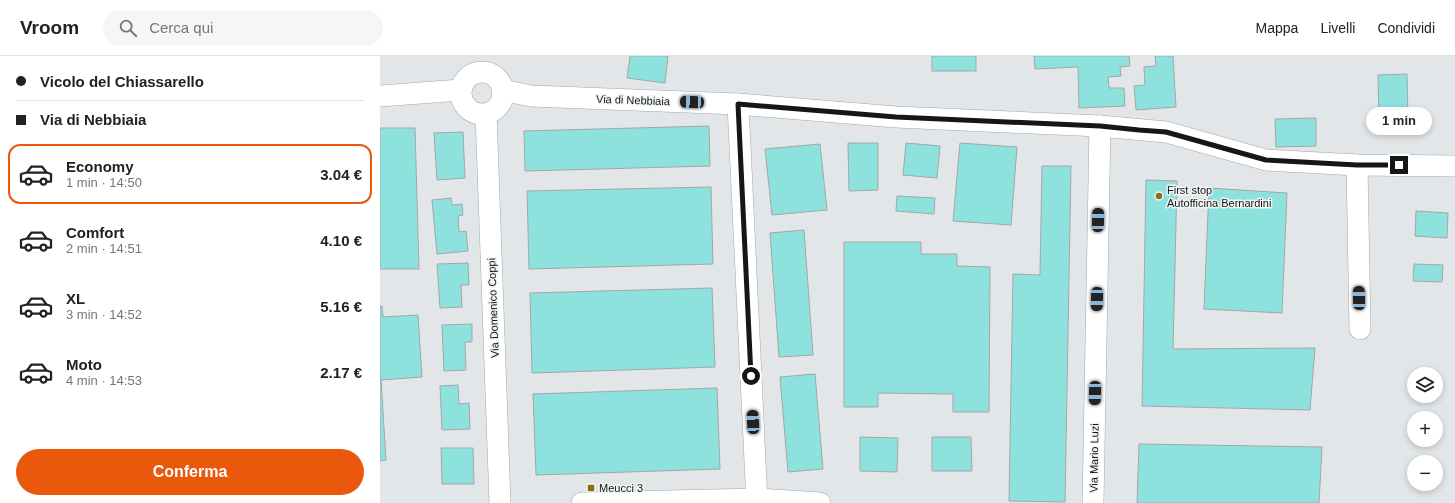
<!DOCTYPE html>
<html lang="it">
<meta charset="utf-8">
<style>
:root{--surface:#fff;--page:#f6f6f6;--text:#222;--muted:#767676;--line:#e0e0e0;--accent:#ea580c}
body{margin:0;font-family:Helvetica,sans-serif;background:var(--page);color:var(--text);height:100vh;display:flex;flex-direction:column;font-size:15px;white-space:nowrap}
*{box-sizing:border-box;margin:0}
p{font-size:13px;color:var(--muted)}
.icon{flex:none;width:22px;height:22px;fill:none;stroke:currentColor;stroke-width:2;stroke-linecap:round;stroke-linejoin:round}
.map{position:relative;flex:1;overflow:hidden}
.drawer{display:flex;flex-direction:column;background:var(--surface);width:380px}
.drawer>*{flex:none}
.banner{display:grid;align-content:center;height:88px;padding:0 16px;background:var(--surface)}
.tools{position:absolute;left:1027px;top:311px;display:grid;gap:8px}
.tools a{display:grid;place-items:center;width:36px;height:36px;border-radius:50%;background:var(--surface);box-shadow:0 2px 6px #0003;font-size:20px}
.end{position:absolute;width:18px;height:18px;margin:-9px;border:5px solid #151717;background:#fff;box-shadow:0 0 0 2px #fff}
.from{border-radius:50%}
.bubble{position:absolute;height:28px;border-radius:14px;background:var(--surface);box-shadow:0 2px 6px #0003;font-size:13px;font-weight:600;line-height:28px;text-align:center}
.car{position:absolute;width:12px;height:24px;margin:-12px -6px;border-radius:5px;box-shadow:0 0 3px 1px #0007;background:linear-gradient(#222 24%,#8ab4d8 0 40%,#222 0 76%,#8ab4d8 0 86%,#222 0)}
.banner b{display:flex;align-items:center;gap:14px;height:38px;font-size:15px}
.banner b+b{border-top:1px solid var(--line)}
.banner i{width:10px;height:10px;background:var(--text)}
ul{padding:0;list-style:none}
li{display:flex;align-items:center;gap:12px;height:60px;margin:0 8px 6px;padding:0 8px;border:2px solid transparent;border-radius:12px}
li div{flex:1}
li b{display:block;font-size:15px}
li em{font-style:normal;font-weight:600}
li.active{border-color:var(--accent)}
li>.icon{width:36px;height:36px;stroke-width:1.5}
.cta{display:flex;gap:8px;margin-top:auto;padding:8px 16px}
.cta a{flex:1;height:46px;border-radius:24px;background:var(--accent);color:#fff;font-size:16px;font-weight:600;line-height:46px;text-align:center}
header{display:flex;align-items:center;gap:24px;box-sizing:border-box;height:56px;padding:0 20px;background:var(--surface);border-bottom:1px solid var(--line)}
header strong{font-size:19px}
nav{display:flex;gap:22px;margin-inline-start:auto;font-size:14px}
.search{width:280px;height:36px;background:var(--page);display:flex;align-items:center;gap:10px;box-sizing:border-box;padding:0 14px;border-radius:22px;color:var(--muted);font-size:15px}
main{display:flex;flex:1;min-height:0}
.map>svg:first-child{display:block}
.building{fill:#8ee2de;stroke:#a3a7a7}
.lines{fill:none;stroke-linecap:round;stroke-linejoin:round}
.minor-casing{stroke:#a3a7a8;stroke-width:22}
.minor{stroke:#fff;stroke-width:21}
.route{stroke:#151717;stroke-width:5}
.poi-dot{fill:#897011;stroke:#f0f4f5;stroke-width:1.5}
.labels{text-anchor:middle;stroke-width:3;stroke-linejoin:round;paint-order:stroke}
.street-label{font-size:11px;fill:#151717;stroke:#f0f4f5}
.poi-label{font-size:11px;fill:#151717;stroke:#f0f4f5;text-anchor:start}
</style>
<header>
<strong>Vroom</strong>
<div class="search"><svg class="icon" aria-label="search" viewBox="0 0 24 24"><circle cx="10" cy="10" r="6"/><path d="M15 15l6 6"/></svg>Cerca qui</div>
<nav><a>Mappa</a><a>Livelli</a><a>Condividi</a></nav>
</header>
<main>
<section class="drawer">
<div class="banner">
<b><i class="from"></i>Vicolo del Chiassarello</b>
<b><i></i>Via di Nebbiaia</b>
</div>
<ul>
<li class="active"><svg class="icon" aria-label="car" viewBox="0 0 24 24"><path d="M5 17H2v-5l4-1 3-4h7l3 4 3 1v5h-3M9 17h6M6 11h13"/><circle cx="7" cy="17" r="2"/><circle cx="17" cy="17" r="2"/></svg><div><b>Economy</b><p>1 min · 14:50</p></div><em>3.04 €</em></li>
<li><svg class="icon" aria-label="car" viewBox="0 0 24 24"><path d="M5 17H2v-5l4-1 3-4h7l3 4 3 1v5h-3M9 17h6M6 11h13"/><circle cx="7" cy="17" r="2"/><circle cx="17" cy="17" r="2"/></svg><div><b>Comfort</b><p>2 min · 14:51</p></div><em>4.10 €</em></li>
<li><svg class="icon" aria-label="car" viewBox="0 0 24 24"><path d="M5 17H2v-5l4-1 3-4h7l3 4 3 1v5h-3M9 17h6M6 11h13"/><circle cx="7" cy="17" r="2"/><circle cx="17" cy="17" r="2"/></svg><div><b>XL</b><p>3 min · 14:52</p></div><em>5.16 €</em></li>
<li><svg class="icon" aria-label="car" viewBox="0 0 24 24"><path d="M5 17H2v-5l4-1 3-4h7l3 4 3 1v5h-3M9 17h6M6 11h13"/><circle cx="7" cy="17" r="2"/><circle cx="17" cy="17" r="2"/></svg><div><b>Moto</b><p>4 min · 14:53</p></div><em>2.17 €</em></li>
</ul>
<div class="cta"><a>Conferma</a></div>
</section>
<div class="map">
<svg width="1075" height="447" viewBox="0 0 1075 447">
<rect width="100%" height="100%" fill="#e2e6e8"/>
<!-- building -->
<g class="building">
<polygon points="250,0 288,0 285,27 247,22"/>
<rect x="552" y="0" width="44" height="15"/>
<polygon points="654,0 749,0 750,10 740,11 741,20 728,21 729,32 744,32 745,50 699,52 698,11 655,13"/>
<polygon points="775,0 793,0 796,51 756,54 754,30 765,29 764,11 776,10"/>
<polygon points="1027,18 1028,63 999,64 998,19"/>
<polygon points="936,62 936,90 896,91 895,63"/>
<polygon points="329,70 330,110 145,115 144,75"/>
<polygon points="0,72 35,72 39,213 0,213"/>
<polygon points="83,76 85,122 57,124 54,77"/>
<polygon points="468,87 498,87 498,134 469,135"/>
<polygon points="526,87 560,90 557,122 523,119"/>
<polygon points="580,87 637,91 631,169 573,165"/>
<polygon points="440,88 447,154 392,159 385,93"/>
<polygon points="662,110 691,110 685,446 629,445 633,218 660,219"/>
<polygon points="766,124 797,125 793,293 935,292 930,354 762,350"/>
<polygon points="331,131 333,208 149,213 147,135"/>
<polygon points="829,132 907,137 902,257 824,253"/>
<polygon points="517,140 555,142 554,158 516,155"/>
<polygon points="71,142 72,149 82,148 83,159 78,160 79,176 86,175 88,195 57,198 52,144"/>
<polygon points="1036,155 1068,157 1067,182 1035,180"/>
<polygon points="424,174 433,299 399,301 390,177"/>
<polygon points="464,186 541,186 541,198 577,198 577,210 610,211 609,356 573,356 573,338 498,337 498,351 464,351"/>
<polygon points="88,207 89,229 81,229 82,251 60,252 57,208"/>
<polygon points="1034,208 1063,209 1062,226 1033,225"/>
<polygon points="332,232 335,311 152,317 150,237"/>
<polygon points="0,250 2,250 3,261 38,259 42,321 1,324 6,404 0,405"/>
<polygon points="92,268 92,286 85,286 86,314 64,315 62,269"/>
<polygon points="435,318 443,413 408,416 400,321"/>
<polygon points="78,329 79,348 89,347 90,373 62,374 60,330"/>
<polygon points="337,332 340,413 156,419 153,338"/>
<polygon points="480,381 518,382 517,416 480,415"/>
<polygon points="552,381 591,381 592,415 552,415"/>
<polygon points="759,388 942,391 939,447 757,447"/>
<polygon points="61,392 93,392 94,428 62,428"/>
</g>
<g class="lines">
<defs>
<g id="minor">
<circle cx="102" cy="37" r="21"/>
<polyline points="122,34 151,40 358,48 516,61 720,70 786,76 886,104 977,109 1075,110"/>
<polyline points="0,40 81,34"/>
<polyline points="358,48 377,447"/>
<polyline points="106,58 120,447"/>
<polyline points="977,109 980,273"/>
<polyline points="202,447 377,443 440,447"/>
<polyline points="713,447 720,70"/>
</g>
</defs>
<!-- minor casing -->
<use href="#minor" class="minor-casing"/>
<!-- minor -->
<use href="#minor" class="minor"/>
</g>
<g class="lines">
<!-- route -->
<polyline class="route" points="371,320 358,48 516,61 720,70 759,74 786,76 886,104 977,109 1019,109"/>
</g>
<!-- markers -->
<g class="poi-dot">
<circle cx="779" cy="140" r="4"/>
<rect x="207" y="428" width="8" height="8" rx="2"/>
</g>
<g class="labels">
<!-- street labels -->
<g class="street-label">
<text transform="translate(253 44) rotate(2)" y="4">Via di Nebbiaia</text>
<text transform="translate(113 252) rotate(-92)" y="4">Via Domenico Coppi</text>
<text transform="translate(714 402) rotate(-89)" y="4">Via Mario Luzi</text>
</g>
<!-- poi labels -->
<g class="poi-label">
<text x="787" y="138">First stop<tspan x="787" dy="13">Autofficina Bernardini</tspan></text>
<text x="219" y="436">Meucci 3</text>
</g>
</g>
</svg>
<div class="tools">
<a><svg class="icon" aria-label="layers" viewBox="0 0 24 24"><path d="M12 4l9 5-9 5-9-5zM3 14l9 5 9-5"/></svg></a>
<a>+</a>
<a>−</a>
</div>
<i class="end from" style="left:371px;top:320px"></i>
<i class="end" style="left:1019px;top:109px"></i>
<div class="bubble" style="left:986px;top:51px;width:66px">1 min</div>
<i class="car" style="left:312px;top:46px;rotate:272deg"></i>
<i class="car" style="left:718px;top:164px;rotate:1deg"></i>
<i class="car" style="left:979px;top:242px;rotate:359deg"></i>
<i class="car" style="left:717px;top:243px;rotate:181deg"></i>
<i class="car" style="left:715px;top:337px;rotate:181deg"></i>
<i class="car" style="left:373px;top:366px;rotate:357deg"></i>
</div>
</main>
